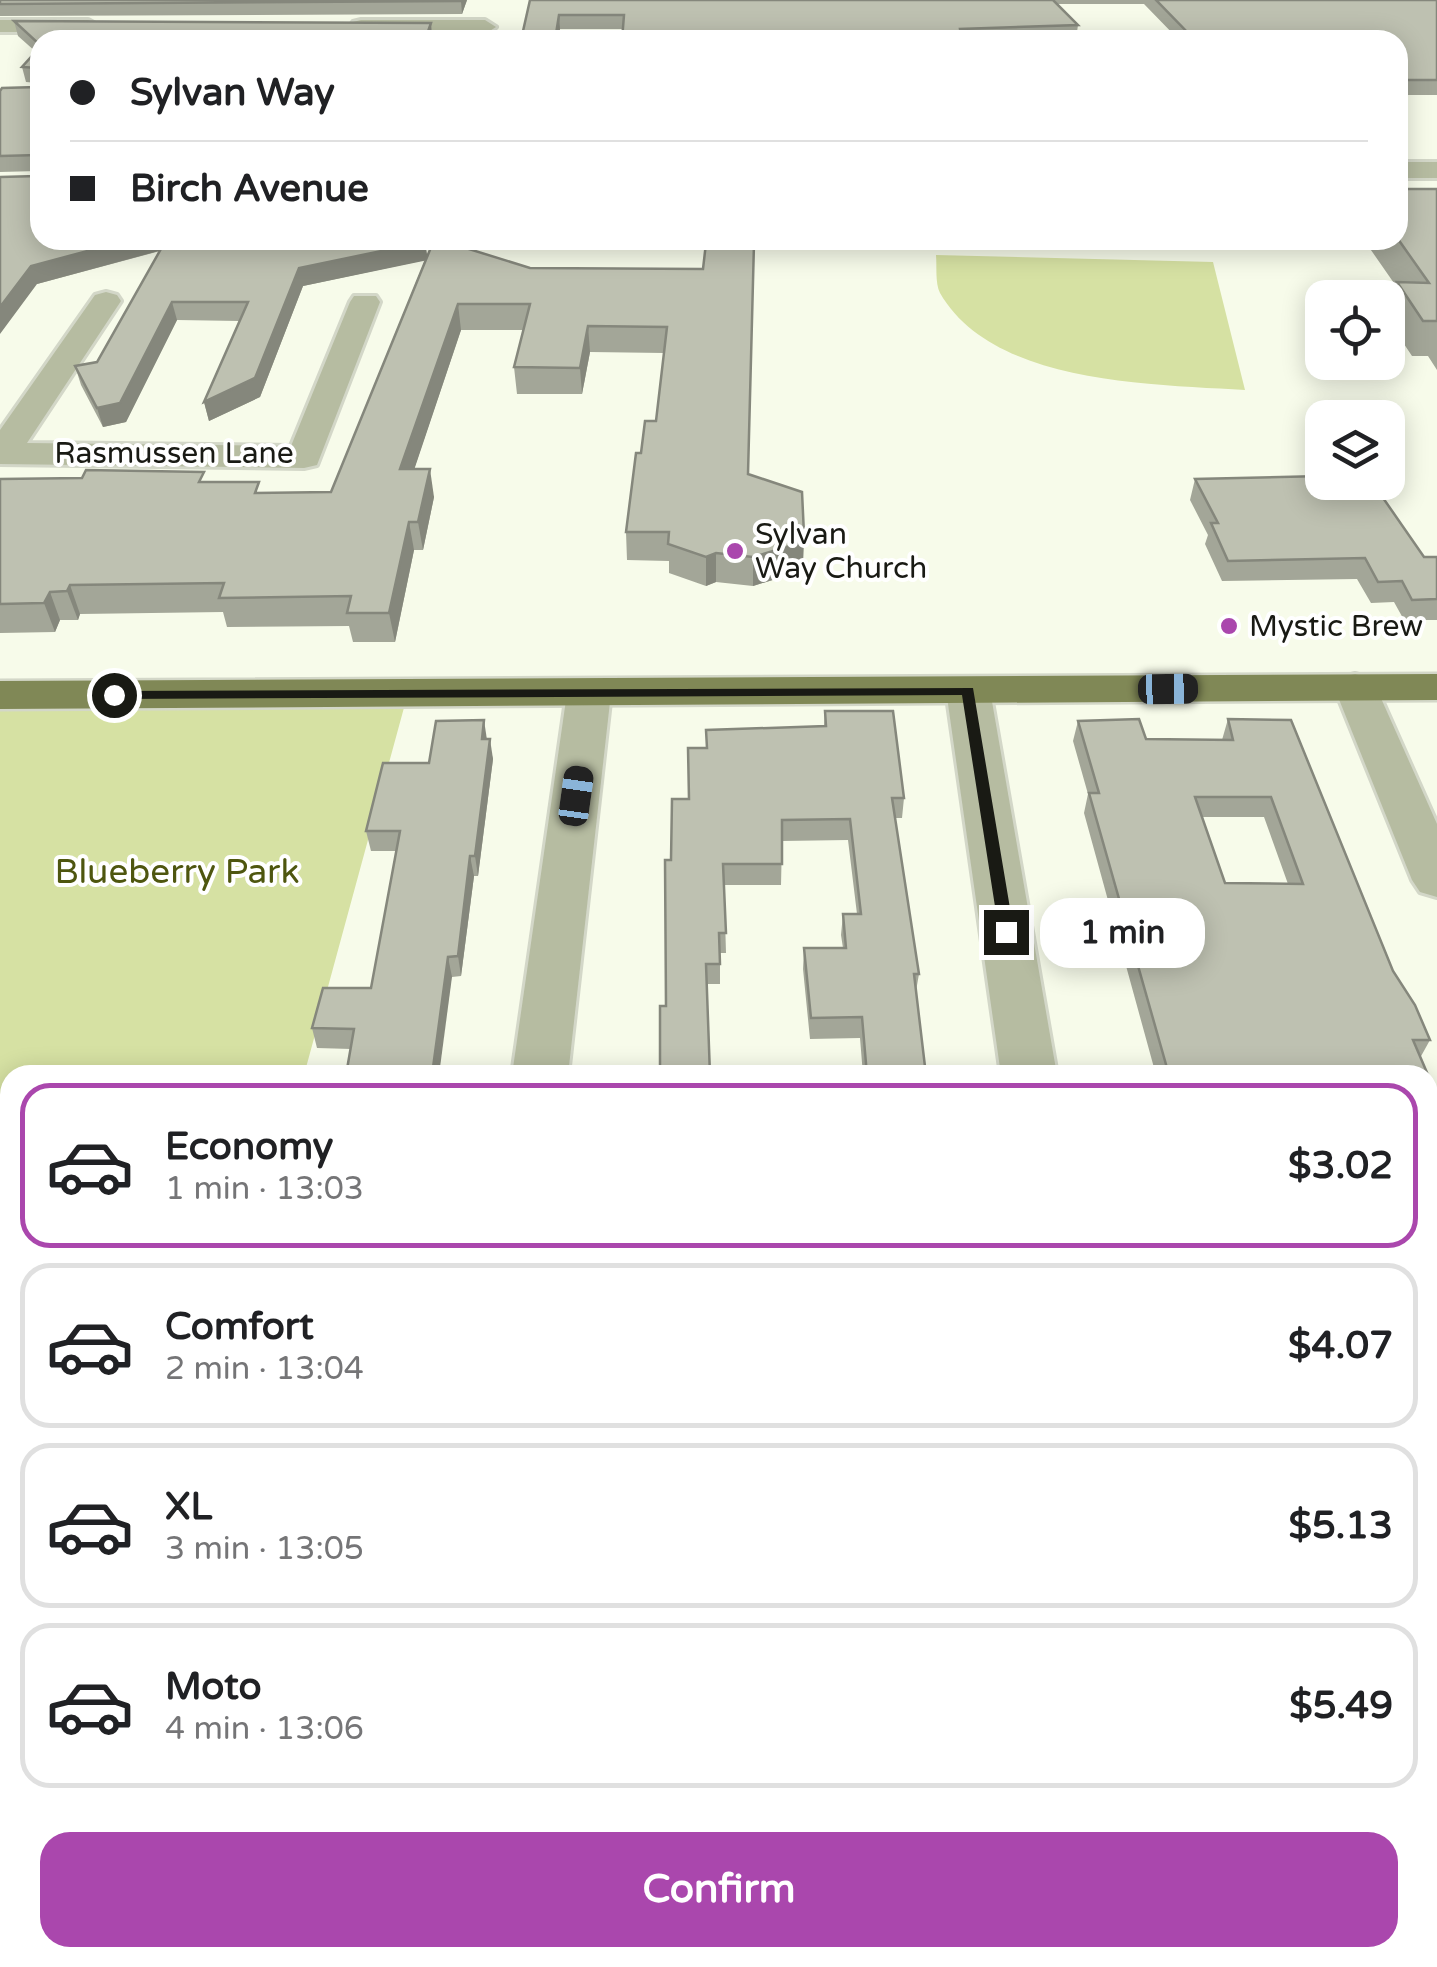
<!DOCTYPE html>
<meta charset="utf-8">
<style>
:root{--surface:#fff;--page:#f6f6f6;--text:#202124;--muted:#757577;--line:#e0e0e0;--accent:#aa47ad}
body{margin:0;font-family:"Varela Round",sans-serif;background:var(--page);color:var(--text);height:100vh;display:flex;flex-direction:column;font-size:38px;white-space:nowrap}
*{box-sizing:border-box;margin:0}
p{font-size:32px;color:var(--muted)}
.icon{flex:none;width:55px;height:55px;fill:none;stroke:currentColor;stroke-width:2;stroke-linecap:round;stroke-linejoin:round}
.map{position:relative;flex:1;overflow:hidden}
.drawer{position:absolute;left:0px;top:1065px;width:1438px;height:902px;display:flex;flex-direction:column;background:var(--surface);border-radius:30px 30px 0 0;box-shadow:0 5px 25px #0003}
.drawer>*{flex:none}
.top-card{position:absolute;left:30px;top:30px;width:1378px;height:220px;border-radius:30px;box-shadow:0 5px 25px #0003;display:grid;align-content:center;height:220px;padding:0 40px;background:var(--surface)}
.fabs{position:absolute;left:1305px;top:280px;display:grid;gap:20px}
.fabs a{display:grid;place-items:center;width:100px;height:100px;border-radius:20px;background:var(--surface);box-shadow:0 5px 25px #0003;font-size:50px}
.end{position:absolute;width:45px;height:45px;margin:-22px;border:12px solid #191a14;background:#fff;box-shadow:0 0 0 5px #fff}
.from{border-radius:50%}
.bubble{position:absolute;height:70px;border-radius:30px;background:var(--surface);box-shadow:0 5px 25px #0003;font-size:32px;font-weight:700;line-height:70px;text-align:center}
.car{position:absolute;width:30px;height:60px;margin:-30px -15px;border-radius:12px;box-shadow:0 0 8px 2px #0007;background:linear-gradient(#222 24%,#8ab4d8 0 40%,#222 0 76%,#8ab4d8 0 86%,#222 0)}
.top-card b{display:flex;align-items:center;gap:35px;height:95px;font-size:38px}
.top-card b+b{border-top:2px solid var(--line)}
.top-card i{width:25px;height:25px;background:var(--text)}
ul{padding:18px 0 0;list-style:none}
li{display:flex;align-items:center;gap:30px;height:165px;margin:0 20px 15px;padding:0 20px;border:5px solid var(--line);border-radius:30px}
li div{flex:1}
li b{display:block;font-size:38px}
li em{font-style:normal;font-weight:700}
li.selected{border-color:var(--accent)}
li>.icon{width:90px;height:90px;stroke-width:1.5}
.action{display:flex;gap:20px;margin-top:auto;padding:20px 40px}
.action a{flex:1;height:115px;border-radius:30px;background:var(--accent);color:#fff;font-size:40px;font-weight:700;line-height:115px;text-align:center}
.map>svg:first-child{display:block}
.green{fill:#d6e1a3}
.lines{fill:none;stroke-linecap:round;stroke-linejoin:round}
.minor-casing{stroke:#d3d7c8;stroke-width:6}
.major-casing{stroke:#d3d7c8;stroke-width:5}
.minor{fill:#b6bca1;fill-rule:evenodd}
.major{fill:#808856;fill-rule:evenodd}
.wall{fill:#a3a698;fill-rule:evenodd}
.shaded-wall{fill:#85877c}
.building{fill:#bec1b1;stroke:#85877c;stroke-width:2.5;fill-rule:evenodd}
.route{fill:#191a14}
.poi-dot{fill:#aa47ad;stroke:#fff;stroke-width:4}
.labels{text-anchor:middle;stroke-width:8;stroke-linejoin:round;paint-order:stroke}
.far-street-label{font-size:30px;fill:#191a14;stroke:#fff}
.far-poi-label{font-size:30px;fill:#191a14;stroke:#fff;text-anchor:start}
.park-label{font-size:35px;fill:#4e560f;stroke:#fff}
</style>
<div class="map">
<svg width="1437" height="1967" viewBox="0 0 1437 1967">
<rect width="100%" height="100%" fill="#f7fbea"/>
<!-- green -->
<g class="green">
<path d="M936 255 1213 262 1245 390C1153 384 993 385 940 293 935 283 937 267 936 255Z"/>
<polygon points="408,693 304,1075 10,1075 10,1958 31,1958 28,1967 0,1967 0,695"/>
</g>
<g class="lines">
<defs>
<g id="minor">
<polygon points="0,20 88,20 99,26 88,32 0,32"/>
<polygon points="361,20 485,20 496,27 485,34 353,32 350,27 353,22"/>
<rect x="1398" y="162" width="39" height="16"/>
<polygon points="106,292 117,295 121,301 27,443 291,446 350,302 354,296 376,296 380,302 317,465 304,468 0,464 0,430 95,295"/>
<polygon points="1355,674 1370,678 1376,687 1437,824 1437,897 1420,892 1412,880 1334,687 1340,678"/>
<polygon points="968,677 983,681 990,690 1057,1075 1001,1075 946,690 953,681"/>
<polygon points="589,680 604,684 611,693 568,1075 512,1075 567,693 574,684"/>
<polygon points="381,1958 465,1958 464,1967 380,1967"/>
<polygon points="1124,1958 1208,1958 1209,1967 1125,1967"/>
</g>
<polygon id="major" points="1437,674 1437,700 0,709 0,681"/>
</defs>
<!-- minor casing -->
<use href="#minor" class="minor-casing"/>
<!-- major casing -->
<use href="#major" class="major-casing"/>
<!-- minor -->
<use href="#minor" class="minor"/>
<!-- major -->
<use href="#major" class="major"/>
</g>
<!-- wall -->
<g class="wall">
<polygon points="0,0 467,0 462,14 0,16"/>
<polygon points="530,0 1437,0 1437,95 1398,95 1398,40 1179,40 1144,4 1057,4 1078,25 1076,39 622,40 623,29 560,29 558,40 521,40"/>
<polygon points="14,21 431,23 432,40 40,40 40,240 427,256 530,268 703,269 748,474 804,534 803,563 792,566 792,574 753,586 716,582 706,586 669,573 669,561 627,560 626,532 641,453 656,421 664,353 590,352 582,394 517,394 514,367 523,330 461,330 414,469 434,497 423,550 414,550 395,642 353,642 349,626 227,627 223,612 80,614 78,620 60,620 55,632 0,633 0,479 207,482 262,493 331,492 425,260 303,286 260,397 209,421 204,402 240,321 177,320 126,422 103,427 81,385 75,366 97,362 160,251 37,284 38,171 0,172 0,91 38,87 38,83 26,82 22,67 36,52 18,36"/>
<polygon points="1437,189 1437,370 1428,356 1412,356 1388,320 1388,311 1396,286 1364,240 1398,240"/>
<polygon points="1195,479 1424,557 1437,557 1437,620 1404,620 1394,602 1371,603 1357,579 1222,581 1205,544 1208,535 1190,500"/>
<polygon points="825,711 904,798 902,818 895,818 919,974 916,991 926,1075 863,1075 860,1038 810,1039 803,969 804,948 843,948 841,935 843,914 857,914 848,840 782,841 781,885 724,885 726,953 720,953 720,984 707,984 666,1006 671,860 707,748 824,726"/>
<path d="M1228 719 1393 971 1430 1040 1420 1058 1437 1096V1402H1428V1075H1156L1084 813 1088 794 1073 741 1078 721 1146 739 1222 740ZM1202 817H1264L1288 884 1225 883Z"/>
<polygon points="487,739 493,759 478,876 474,876 461,976 452,977 351,1049 317,1048 312,1028 371,988 396,851 371,851 366,831 429,763"/>
<polygon points="1437,1453 1437,1547 1428,1547 1428,1454"/>
<rect x="1428" y="1724" width="9" height="195"/>
<polygon points="900,1958 1012,1958 1013,1967 901,1967"/>
</g>
<!-- shaded-wall -->
<g class="shaded-wall">
<polygon points="461,0 467,0 462,14 461,1"/>
<polygon points="559,15 560,29 558,40 555,40"/>
<polygon points="431,23 432,40 425,40"/>
<polygon points="129,240 176,240 177,246 37,284 0,334 0,307 31,266"/>
<polygon points="425,242 428,260 303,286 260,397 209,421 204,402 299,268"/>
<polygon points="172,302 177,320 126,422 103,427 97,408"/>
<polygon points="458,304 461,330 405,497 400,469"/>
<polygon points="588,326 590,352 582,394 580,368"/>
<polygon points="430,469 434,497 423,550 418,522"/>
<polygon points="409,522 414,550 395,642 389,613"/>
<polygon points="804,534 803,563 792,566 792,574 753,586 753,557 790,538"/>
<polygon points="716,553 716,582 706,586 706,557"/>
<polygon points="70,585 80,614 78,620 67,591"/>
<polygon points="50,592 60,620 55,632 44,603"/>
<polygon points="484,720 487,740 482,739"/>
<polygon points="490,739 493,759 478,876 475,856"/>
<polygon points="470,856 474,876 461,976 458,956"/>
<polygon points="448,957 452,977 439,1075 432,1075"/>
<polygon points="253,1958 266,1958 265,1967 252,1967"/>
</g>
<!-- building -->
<g class="building">
<polygon points="0,0 461,0 461,1 0,4"/>
<polygon points="530,0 1053,0 1078,25 960,29 962,40 622,40 624,15 559,15 555,40 521,40"/>
<polygon points="1156,0 1437,0 1437,80 1398,80 1398,40 1337,40 1334,36 1248,38 1250,40 1195,40"/>
<polygon points="14,21 431,23 425,40 40,40 40,45"/>
<polygon points="40,47 40,240 129,240 31,266 0,307 0,177 38,176 38,155 0,156 0,91 2,88 38,87 38,68 22,67"/>
<polygon points="1398,189 1437,189 1437,321 1423,321 1397,282 1429,283 1398,239"/>
<polygon points="166,240 418,240 425,242 299,268 255,378 204,402 248,302 172,302 120,403 97,408 75,366 97,362"/>
<polygon points="434,240 440,240 530,268 703,269 706,243 754,243 748,474 802,492 804,534 790,538 793,545 753,557 716,553 706,557 668,544 669,532 626,532 636,453 641,453 645,421 656,421 667,327 588,326 580,368 514,367 530,304 458,304 400,469 430,469 418,522 409,522 389,613 347,613 351,596 219,598 224,583 70,585 67,591 50,592 44,603 0,604 0,479 82,478 86,470 204,472 199,482 259,482 255,493 331,492"/>
<polygon points="1322,476 1322,482 1372,482 1424,557 1437,557 1437,599 1412,600 1402,581 1378,582 1365,558 1228,561 1211,523 1218,523 1195,479"/>
<polygon points="825,711 893,711 904,798 892,798 919,974 914,974 926,1075 867,1075 862,1017 811,1018 804,948 846,948 843,914 861,914 850,819 782,820 782,864 723,864 726,933 719,933 720,964 706,964 710,1075 660,1075 660,1006 666,1006 665,860 671,860 672,799 689,799 688,748 707,748 706,730 826,726"/>
<path d="M1139 719 1146 739 1233 740 1228 719 1291 720 1393 971 1415 1005 1430 1040H1413L1437 1096V1383H1428V1227H1430L1428 1221V1075H1169L1089 793H1099L1078 721ZM1195 797H1271L1303 884 1225 883Z"/>
<polygon points="484,720 482,739 490,739 475,856 470,856 458,956 448,957 432,1075 346,1075 354,1029 312,1028 323,988 371,988 400,831 366,831 383,763 429,763 436,721"/>
<polygon points="1437,1453 1437,1523 1428,1498 1428,1454"/>
<rect x="1428" y="1724" width="9" height="183"/>
<polygon points="165,1958 253,1958 252,1967 163,1967"/>
<polygon points="599,1958 715,1958 716,1967 599,1967"/>
<polygon points="906,1958 1012,1958 1013,1967 907,1967"/>
</g>
<!-- route -->
<polygon class="route" points="973,688 1014,932 1006,938 999,932 962,695 114,699 107,695 114,691"/>
<!-- markers -->
<g class="poi-dot">
<circle cx="735" cy="551" r="10"/>
<circle cx="1229" cy="626" r="10"/>
</g>
<g class="labels">
<!-- far-street labels -->
<g class="far-street-label">
<text x="174" y="463">Rasmussen Lane</text>
</g>
<!-- far-poi labels -->
<g class="far-poi-label">
<text x="755" y="544">Sylvan<tspan x="755" dy="34">Way Church</tspan></text>
<text x="1249" y="636">Mystic Brew</text>
</g>
<!-- park labels -->
<g class="park-label">
<text x="177" y="883">Blueberry Park</text>
</g>
</g>
</svg>
<div class="fabs">
<a><svg class="icon" aria-label="locate" viewBox="0 0 24 24"><circle cx="12" cy="12" r="6"/><path d="M12 2v4M12 18v4M2 12h4M18 12h4"/></svg></a>
<a><svg class="icon" aria-label="layers" viewBox="0 0 24 24"><path d="M12 4l9 5-9 5-9-5zM3 14l9 5 9-5"/></svg></a>
</div>
<i class="end from" style="left:114px;top:695px"></i>
<i class="end" style="left:1006px;top:932px"></i>
<div class="bubble" style="left:1040px;top:898px;width:165px">1 min</div>
<i class="car" style="left:1168px;top:689px;rotate:89deg"></i>
<i class="car" style="left:576px;top:796px;rotate:8deg"></i>
<div class="top-card">
<b><i class="from"></i>Sylvan Way</b>
<b><i></i>Birch Avenue</b>
</div>
<section class="drawer">
<ul>
<li class="selected"><svg class="icon" aria-label="car" viewBox="0 0 24 24"><path d="M5 17H2v-5l4-1 3-4h7l3 4 3 1v5h-3M9 17h6M6 11h13"/><circle cx="7" cy="17" r="2"/><circle cx="17" cy="17" r="2"/></svg><div><b>Economy</b><p>1 min · 13:03</p></div><em>$3.02</em></li>
<li><svg class="icon" aria-label="car" viewBox="0 0 24 24"><path d="M5 17H2v-5l4-1 3-4h7l3 4 3 1v5h-3M9 17h6M6 11h13"/><circle cx="7" cy="17" r="2"/><circle cx="17" cy="17" r="2"/></svg><div><b>Comfort</b><p>2 min · 13:04</p></div><em>$4.07</em></li>
<li><svg class="icon" aria-label="car" viewBox="0 0 24 24"><path d="M5 17H2v-5l4-1 3-4h7l3 4 3 1v5h-3M9 17h6M6 11h13"/><circle cx="7" cy="17" r="2"/><circle cx="17" cy="17" r="2"/></svg><div><b>XL</b><p>3 min · 13:05</p></div><em>$5.13</em></li>
<li><svg class="icon" aria-label="car" viewBox="0 0 24 24"><path d="M5 17H2v-5l4-1 3-4h7l3 4 3 1v5h-3M9 17h6M6 11h13"/><circle cx="7" cy="17" r="2"/><circle cx="17" cy="17" r="2"/></svg><div><b>Moto</b><p>4 min · 13:06</p></div><em>$5.49</em></li>
</ul>
<div class="action"><a>Confirm</a></div>
</section>
</div>
